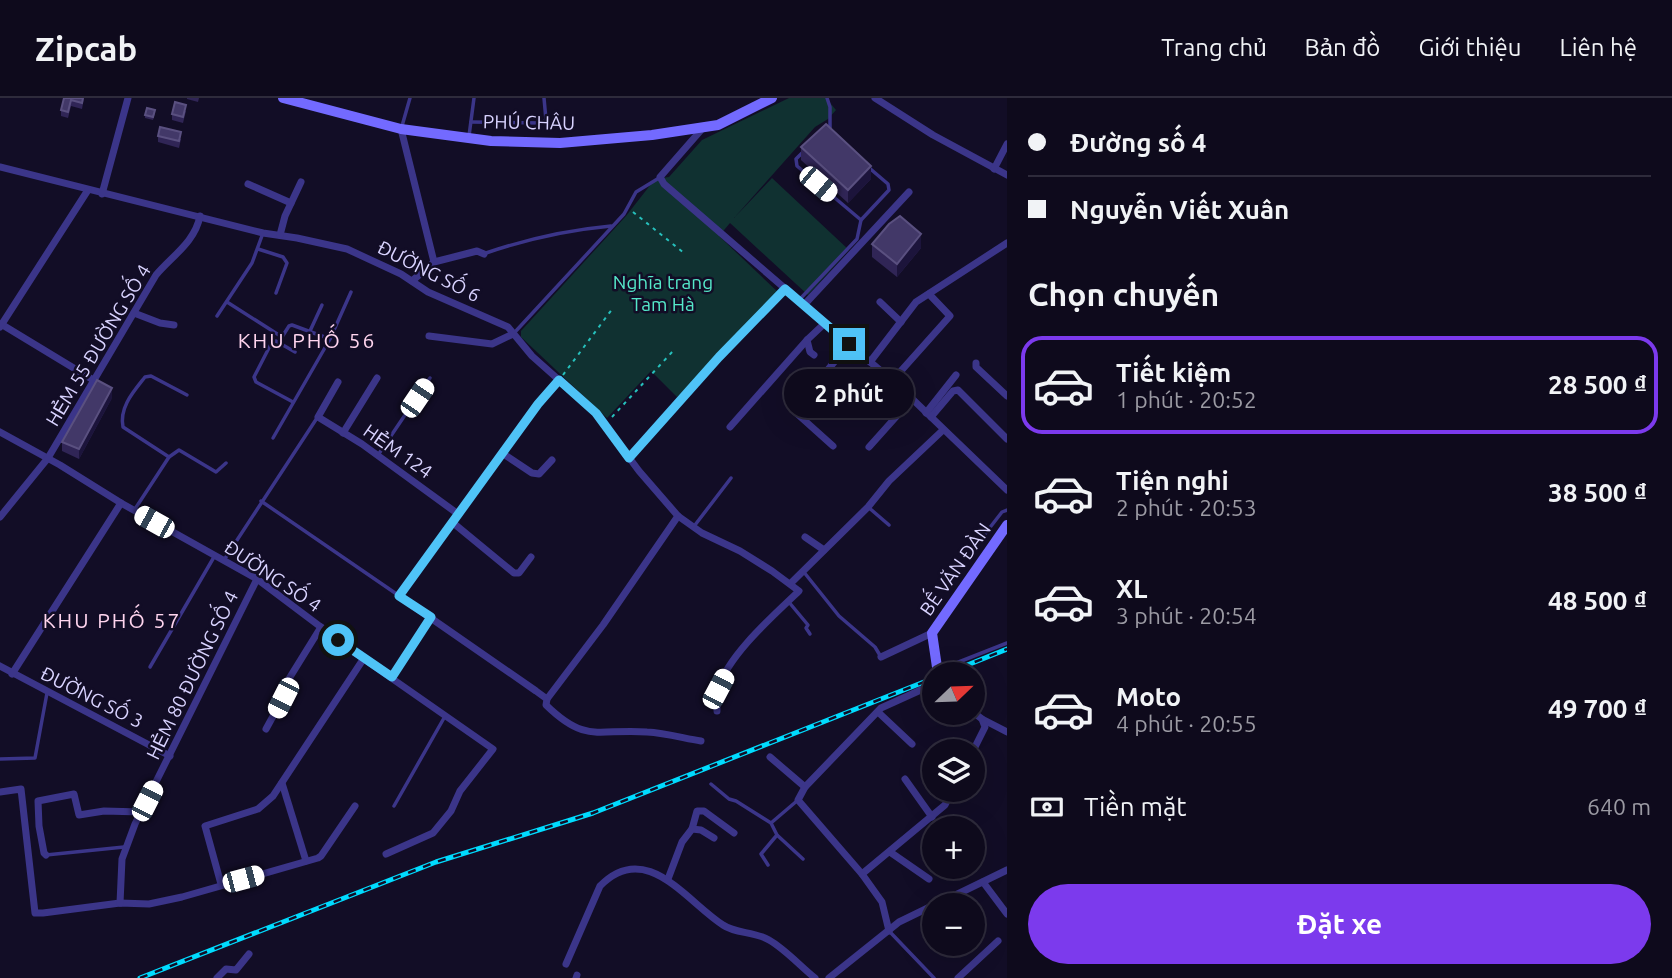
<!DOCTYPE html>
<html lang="vi">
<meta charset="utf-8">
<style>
:root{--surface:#0e0a1c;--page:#1c1829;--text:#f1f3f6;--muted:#9b9aa3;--line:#2e2b3b;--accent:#7c3aed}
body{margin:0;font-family:Ubuntu,sans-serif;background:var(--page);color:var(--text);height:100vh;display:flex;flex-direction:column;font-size:26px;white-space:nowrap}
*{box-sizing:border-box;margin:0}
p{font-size:23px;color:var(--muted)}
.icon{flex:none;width:38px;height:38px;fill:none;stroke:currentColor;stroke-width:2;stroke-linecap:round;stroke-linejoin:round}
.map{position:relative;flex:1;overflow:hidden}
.details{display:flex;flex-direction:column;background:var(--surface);width:665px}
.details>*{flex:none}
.hud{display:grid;align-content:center;height:154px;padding:0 21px;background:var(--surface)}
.needle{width:46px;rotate:67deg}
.fabs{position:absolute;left:922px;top:564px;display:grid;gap:14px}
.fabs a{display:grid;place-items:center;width:63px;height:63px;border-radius:50%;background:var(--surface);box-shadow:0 7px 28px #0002,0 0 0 2px var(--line);font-size:35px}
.end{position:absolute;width:32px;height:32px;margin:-16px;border:9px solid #4fc3f7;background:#111;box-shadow:0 0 0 4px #111}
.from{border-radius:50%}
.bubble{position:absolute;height:49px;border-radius:24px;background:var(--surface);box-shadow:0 7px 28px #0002,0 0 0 2px var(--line);font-size:23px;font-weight:600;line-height:49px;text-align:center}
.car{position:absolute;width:21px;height:42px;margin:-21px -10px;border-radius:9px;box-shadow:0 0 5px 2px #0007;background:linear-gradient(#fff 24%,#345 0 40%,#fff 0 76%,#345 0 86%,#fff 0)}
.hud b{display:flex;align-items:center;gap:24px;height:66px;font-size:26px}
.hud b+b{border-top:2px solid var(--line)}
.hud i{width:18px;height:18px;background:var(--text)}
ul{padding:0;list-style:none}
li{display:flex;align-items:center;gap:21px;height:98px;margin:0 14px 10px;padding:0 7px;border:4px solid transparent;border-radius:21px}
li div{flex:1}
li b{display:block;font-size:26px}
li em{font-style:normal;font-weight:600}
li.selected{border-color:var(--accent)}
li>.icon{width:63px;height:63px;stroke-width:1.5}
h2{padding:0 21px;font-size:32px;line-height:84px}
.pay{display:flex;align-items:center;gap:18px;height:77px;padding:0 21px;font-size:26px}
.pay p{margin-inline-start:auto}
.primary-button{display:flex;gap:14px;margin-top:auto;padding:14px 21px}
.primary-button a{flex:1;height:80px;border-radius:42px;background:var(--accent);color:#fff;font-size:28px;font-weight:600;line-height:80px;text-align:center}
header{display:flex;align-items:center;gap:42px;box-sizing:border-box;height:98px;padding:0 35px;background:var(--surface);border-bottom:2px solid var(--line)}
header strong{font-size:33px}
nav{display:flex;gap:38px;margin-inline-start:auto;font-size:24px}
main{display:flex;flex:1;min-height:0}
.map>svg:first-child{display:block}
.green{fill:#103131}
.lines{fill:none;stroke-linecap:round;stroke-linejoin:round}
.path{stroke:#26c0bc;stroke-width:2;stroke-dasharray:3.5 5;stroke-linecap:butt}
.lane{stroke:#3b3589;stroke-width:3.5}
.street{stroke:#3b3589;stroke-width:7}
.secondary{stroke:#736aff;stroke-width:10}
.rail-casing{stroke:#00dbfe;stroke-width:5}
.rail{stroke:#120d26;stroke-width:2.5;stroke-dasharray:8;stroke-linecap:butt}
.wall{fill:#302556}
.shaded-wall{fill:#1c143b}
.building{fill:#423868;stroke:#5a5080;stroke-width:2}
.route{stroke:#4fc3f7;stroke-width:9}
.labels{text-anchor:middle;stroke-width:5;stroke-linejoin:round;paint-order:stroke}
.street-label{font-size:19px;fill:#d9d3ff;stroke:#120d26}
.park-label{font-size:19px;fill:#55e8c9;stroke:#120d26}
.neighbourhood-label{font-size:21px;letter-spacing:2px;fill:#ffd5ee;stroke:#120d26}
</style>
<header>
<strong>Zipcab</strong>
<nav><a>Trang chủ</a><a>Bản đồ</a><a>Giới thiệu</a><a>Liên hệ</a></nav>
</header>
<main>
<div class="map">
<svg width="1007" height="880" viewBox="0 0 1007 880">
<rect width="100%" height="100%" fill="#120d26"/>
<!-- green -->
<polygon class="green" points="789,0 826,0 836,12 828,21 815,29 734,120 772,80 849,152 808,197 730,125 719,138 780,196 677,299 651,273 607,320 521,239 521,233 626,118 655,81 669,79 702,42"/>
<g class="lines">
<!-- path -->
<g class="path">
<polyline points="633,114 684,155"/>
<polyline points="563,277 613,210"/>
<polyline points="612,319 673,253"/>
</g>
<!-- lane -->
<g class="lane">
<polyline points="827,0 830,9 830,32"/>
<polyline points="471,24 541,25 546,22 544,0"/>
<polyline points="402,28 410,0"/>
<polyline points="469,38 474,0"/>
<polyline points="861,122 889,92 888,86 867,68"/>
<polyline points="258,151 283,159 287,165 276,195"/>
<path d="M486 155C527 141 568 132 611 128"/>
<polyline points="800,201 857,141 861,122 797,68 796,61 803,54"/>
<polyline points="227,204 282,239 289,228 292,227 330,241 351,194"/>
<polyline points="217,218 252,165 263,135"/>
<polyline points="310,233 322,207"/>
<polyline points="515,234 624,116 636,94 659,80"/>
<polyline points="293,304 256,284 254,279 272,244 276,243 295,254"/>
<polyline points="273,340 330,241"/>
<polyline points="378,357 430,280"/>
<path d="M169 359 123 329C119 309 134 293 145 279L151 278 187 297"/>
<polyline points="630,359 719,259 785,191"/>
<polyline points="261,403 398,497"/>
<polyline points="868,409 889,427"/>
<polyline points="135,411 169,359 179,352 216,374 226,365"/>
<polyline points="695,427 731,380"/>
<polyline points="981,441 1002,414 1007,412"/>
<polyline points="224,462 317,320"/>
<polyline points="803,473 839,518 875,549 881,559"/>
<polyline points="788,503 808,527 806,530 810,536"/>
<polyline points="150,569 214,459"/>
<polyline points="941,571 1007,545"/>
<polyline points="0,661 35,660 47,595"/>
<polyline points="711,686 729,701 736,703 771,725 777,737 803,761"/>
<polyline points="394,708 444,620"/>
<polyline points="771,725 798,702"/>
<polyline points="46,757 124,749"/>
<polyline points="768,767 761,756 777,737"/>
<polyline points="890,834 934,880"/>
</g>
<!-- street -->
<g class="street">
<polyline points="875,0 933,37 1007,77"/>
<polyline points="401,31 434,164 412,183"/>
<polyline points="702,31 660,79 664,86 904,293 1007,392"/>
<path d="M0 69 263 135 297 140 347 151 401 176 428 194 508 229 532 258 596 315 639 373 678 418 702 435 740 453 772 473 799 493C774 517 728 557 718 591 716 597 717 606 717 613"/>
<polyline points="994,71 1007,46"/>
<polyline points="248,86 291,105"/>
<polyline points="102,96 128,0"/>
<polyline points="280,137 285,118 301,84"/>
<polyline points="434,164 477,153 484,156"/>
<polyline points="880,204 901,224"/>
<polyline points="804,207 909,94"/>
<polyline points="134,215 160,225 174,227"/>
<polyline points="1,226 95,283"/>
<polyline points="0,229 88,92"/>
<polyline points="429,238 492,246 513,236"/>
<polyline points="814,257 810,254 807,242 825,225"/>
<polyline points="870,264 916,204 1007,145"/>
<polyline points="976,265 976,269 1007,298"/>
<path d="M559 282 538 306 399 498 536 593 547 601 546 607C587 647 599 630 647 634 665 635 683 640 701 643"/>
<polyline points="892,283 950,218 929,196"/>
<polyline points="338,284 318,319 362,346 458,416"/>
<polyline points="926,315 956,277"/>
<polyline points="931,319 953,293 958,292 1007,341"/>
<polyline points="730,329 807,242"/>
<polyline points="0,334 60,367 121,405 257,481 354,554 493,651 460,693 451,713 433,735 386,756"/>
<polyline points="343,335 377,280"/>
<polyline points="833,348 794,313 849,246"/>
<polyline points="869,349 912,301"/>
<polyline points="502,355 532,375 539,376 552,362"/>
<path d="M0 419 48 360 156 177C172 158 195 144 200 118"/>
<polyline points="452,424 514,475 519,475 531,459"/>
<polyline points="805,439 824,452"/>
<polyline points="791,485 868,409 889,383 943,332"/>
<polyline points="881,559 932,535"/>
<polyline points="0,568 170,658"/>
<polyline points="12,576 121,405"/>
<polyline points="392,579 431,519"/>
<polyline points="547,601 603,527 678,418"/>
<polyline points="878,614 912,646"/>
<polyline points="982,621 1007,634"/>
<polyline points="266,631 283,600 282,592 321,529"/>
<polyline points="973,653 985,629 982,621 973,614"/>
<polyline points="770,659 805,689"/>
<polyline points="905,681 932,719"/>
<polyline points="282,685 306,763"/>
<polyline points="0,694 21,691 35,815 43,815 120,805 149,806 182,799 318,760 321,758 355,708"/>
<polyline points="692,731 697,713 704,713 734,735"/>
<polyline points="890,754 929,781"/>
<polyline points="46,757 44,755 39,728 38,703 74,696 79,717 104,713 141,714"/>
<polyline points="862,776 945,707 953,691"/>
<polyline points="668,781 682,744 692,731 701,732 714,740"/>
<polyline points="983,784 1007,816"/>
<polyline points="221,786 205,728 258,711 273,698 364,560"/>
<polyline points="120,805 122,761 135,726 257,481"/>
<polyline points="935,807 1007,772"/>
<polyline points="889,833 882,804 862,776 798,702 805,689 881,610 934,586"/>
<path d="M566 866 600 788C646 741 686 803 723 827 736 836 754 833 769 842 785 851 800 868 815 880"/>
<polyline points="217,880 226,871 236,872 249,856"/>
<polyline points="576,880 577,877"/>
<polyline points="829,880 899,824 934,807"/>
<polyline points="958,880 998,843"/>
</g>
<!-- secondary -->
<g class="secondary">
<polyline points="283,0 401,31 491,43 560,45 652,37 718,27 772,0"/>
<polyline points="938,576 932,535 1007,427"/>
</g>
<defs>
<g id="rail">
<polyline points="945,576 1007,551"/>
<polyline points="140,880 436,764 593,715 934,580"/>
</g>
</defs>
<!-- rail casing -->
<use href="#rail" class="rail-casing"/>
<!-- rail -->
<use href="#rail" class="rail"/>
</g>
<!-- wall -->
<g class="wall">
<polygon points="64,0 84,0 82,11 71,8 68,20 61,18 61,12"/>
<polygon points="187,0 199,0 198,4 187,1"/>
<polygon points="186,13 183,25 172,22 172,16"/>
<polygon points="155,15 153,22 145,20 145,17"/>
<polygon points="158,38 181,41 179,50 158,44"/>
<polygon points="801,49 871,81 848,105 801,62"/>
<polygon points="872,146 921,150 897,179 872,159"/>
<polygon points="112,300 79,361 62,353 62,344"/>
</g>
<!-- shaded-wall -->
<g class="shaded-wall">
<polygon points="871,68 871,81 848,105 848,92"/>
<polygon points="921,136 921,150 897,179 897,166"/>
<polygon points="112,290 112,300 79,361 79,351"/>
</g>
<!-- building -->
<g class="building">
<polygon points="64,0 83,0 82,5 71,2 68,14 61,12"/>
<polygon points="175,4 186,7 183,19 172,16"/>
<polygon points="147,10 155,12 153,19 145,17"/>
<polygon points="826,26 871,68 848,92 801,49"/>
<polygon points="160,29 181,34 179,43 158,38"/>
<polygon points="900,118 921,136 897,166 872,146 889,126"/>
<polygon points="97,282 112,290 79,351 62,344"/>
</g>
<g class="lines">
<!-- route -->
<polyline class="route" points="338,542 392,579 431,519 399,498 538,306 559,282 596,315 629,360 719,259 785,191 849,246"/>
</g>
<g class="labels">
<!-- street labels -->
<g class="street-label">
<text transform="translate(529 24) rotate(1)" y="7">PHÚ CHÂU</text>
<text transform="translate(429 173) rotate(27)" y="7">ĐƯỜNG SỐ 6</text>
<text transform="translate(98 247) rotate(-59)" y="7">HẺM 55 ĐƯỜNG SỐ 4</text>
<text transform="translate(398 353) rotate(35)" y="7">HẺM 124</text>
<text transform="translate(955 471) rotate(-55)" y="7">BẾ VĂN ĐÀN</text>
<text transform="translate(273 478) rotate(34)" y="7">ĐƯỜNG SỐ 4</text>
<text transform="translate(192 577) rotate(-64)" y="7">HẺM 80 ĐƯỜNG SỐ 4</text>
<text transform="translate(92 599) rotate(27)" y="7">ĐƯỜNG SỐ 3</text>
</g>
<!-- park labels -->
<g class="park-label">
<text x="663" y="191">Nghĩa trang<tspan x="663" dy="22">Tam Hà</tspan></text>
</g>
<!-- neighbourhood labels -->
<g class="neighbourhood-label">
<text x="307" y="250">KHU PHỐ 56</text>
<text x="112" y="530">KHU PHỐ 57</text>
</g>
</g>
</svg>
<div class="fabs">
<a><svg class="needle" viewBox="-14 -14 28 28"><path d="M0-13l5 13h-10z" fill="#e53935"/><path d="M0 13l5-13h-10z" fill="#9b9aa3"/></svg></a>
<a><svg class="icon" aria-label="layers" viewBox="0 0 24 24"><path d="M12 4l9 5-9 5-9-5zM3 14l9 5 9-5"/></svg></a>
<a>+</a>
<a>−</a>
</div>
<i class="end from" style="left:338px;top:542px"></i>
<i class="end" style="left:849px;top:246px"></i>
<div class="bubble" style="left:784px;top:271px;width:130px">2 phút</div>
<i class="car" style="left:818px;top:86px;rotate:130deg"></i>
<i class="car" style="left:417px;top:300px;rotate:34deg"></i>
<i class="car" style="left:154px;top:424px;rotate:299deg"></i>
<i class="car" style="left:718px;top:591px;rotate:28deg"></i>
<i class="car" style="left:283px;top:600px;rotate:207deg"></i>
<i class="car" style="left:147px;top:703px;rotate:27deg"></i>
<i class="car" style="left:243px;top:781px;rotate:75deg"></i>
</div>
<section class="details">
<div class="hud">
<b><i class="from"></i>Đường số 4</b>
<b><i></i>Nguyễn Viết Xuân</b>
</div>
<h2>Chọn chuyến</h2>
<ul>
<li class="selected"><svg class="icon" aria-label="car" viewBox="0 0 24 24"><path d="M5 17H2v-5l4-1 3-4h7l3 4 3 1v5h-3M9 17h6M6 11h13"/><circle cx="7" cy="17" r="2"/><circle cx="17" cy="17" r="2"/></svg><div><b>Tiết kiệm</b><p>1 phút · 20:52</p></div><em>28 500 ₫</em></li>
<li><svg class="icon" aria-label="car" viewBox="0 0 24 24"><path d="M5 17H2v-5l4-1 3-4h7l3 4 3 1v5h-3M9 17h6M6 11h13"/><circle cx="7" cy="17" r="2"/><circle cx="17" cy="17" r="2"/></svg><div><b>Tiện nghi</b><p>2 phút · 20:53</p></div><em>38 500 ₫</em></li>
<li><svg class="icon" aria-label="car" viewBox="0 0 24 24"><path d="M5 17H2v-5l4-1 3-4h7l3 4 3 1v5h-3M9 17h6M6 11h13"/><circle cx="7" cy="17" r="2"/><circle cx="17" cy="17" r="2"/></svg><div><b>XL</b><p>3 phút · 20:54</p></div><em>48 500 ₫</em></li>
<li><svg class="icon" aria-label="car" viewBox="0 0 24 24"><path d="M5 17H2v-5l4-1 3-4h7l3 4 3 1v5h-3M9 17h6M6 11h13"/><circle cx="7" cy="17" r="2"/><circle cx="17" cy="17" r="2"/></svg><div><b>Moto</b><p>4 phút · 20:55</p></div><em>49 700 ₫</em></li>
</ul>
<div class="pay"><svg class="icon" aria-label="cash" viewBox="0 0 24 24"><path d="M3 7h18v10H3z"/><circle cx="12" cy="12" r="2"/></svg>Tiền mặt<p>640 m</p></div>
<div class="primary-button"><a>Đặt xe</a></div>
</section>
</main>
